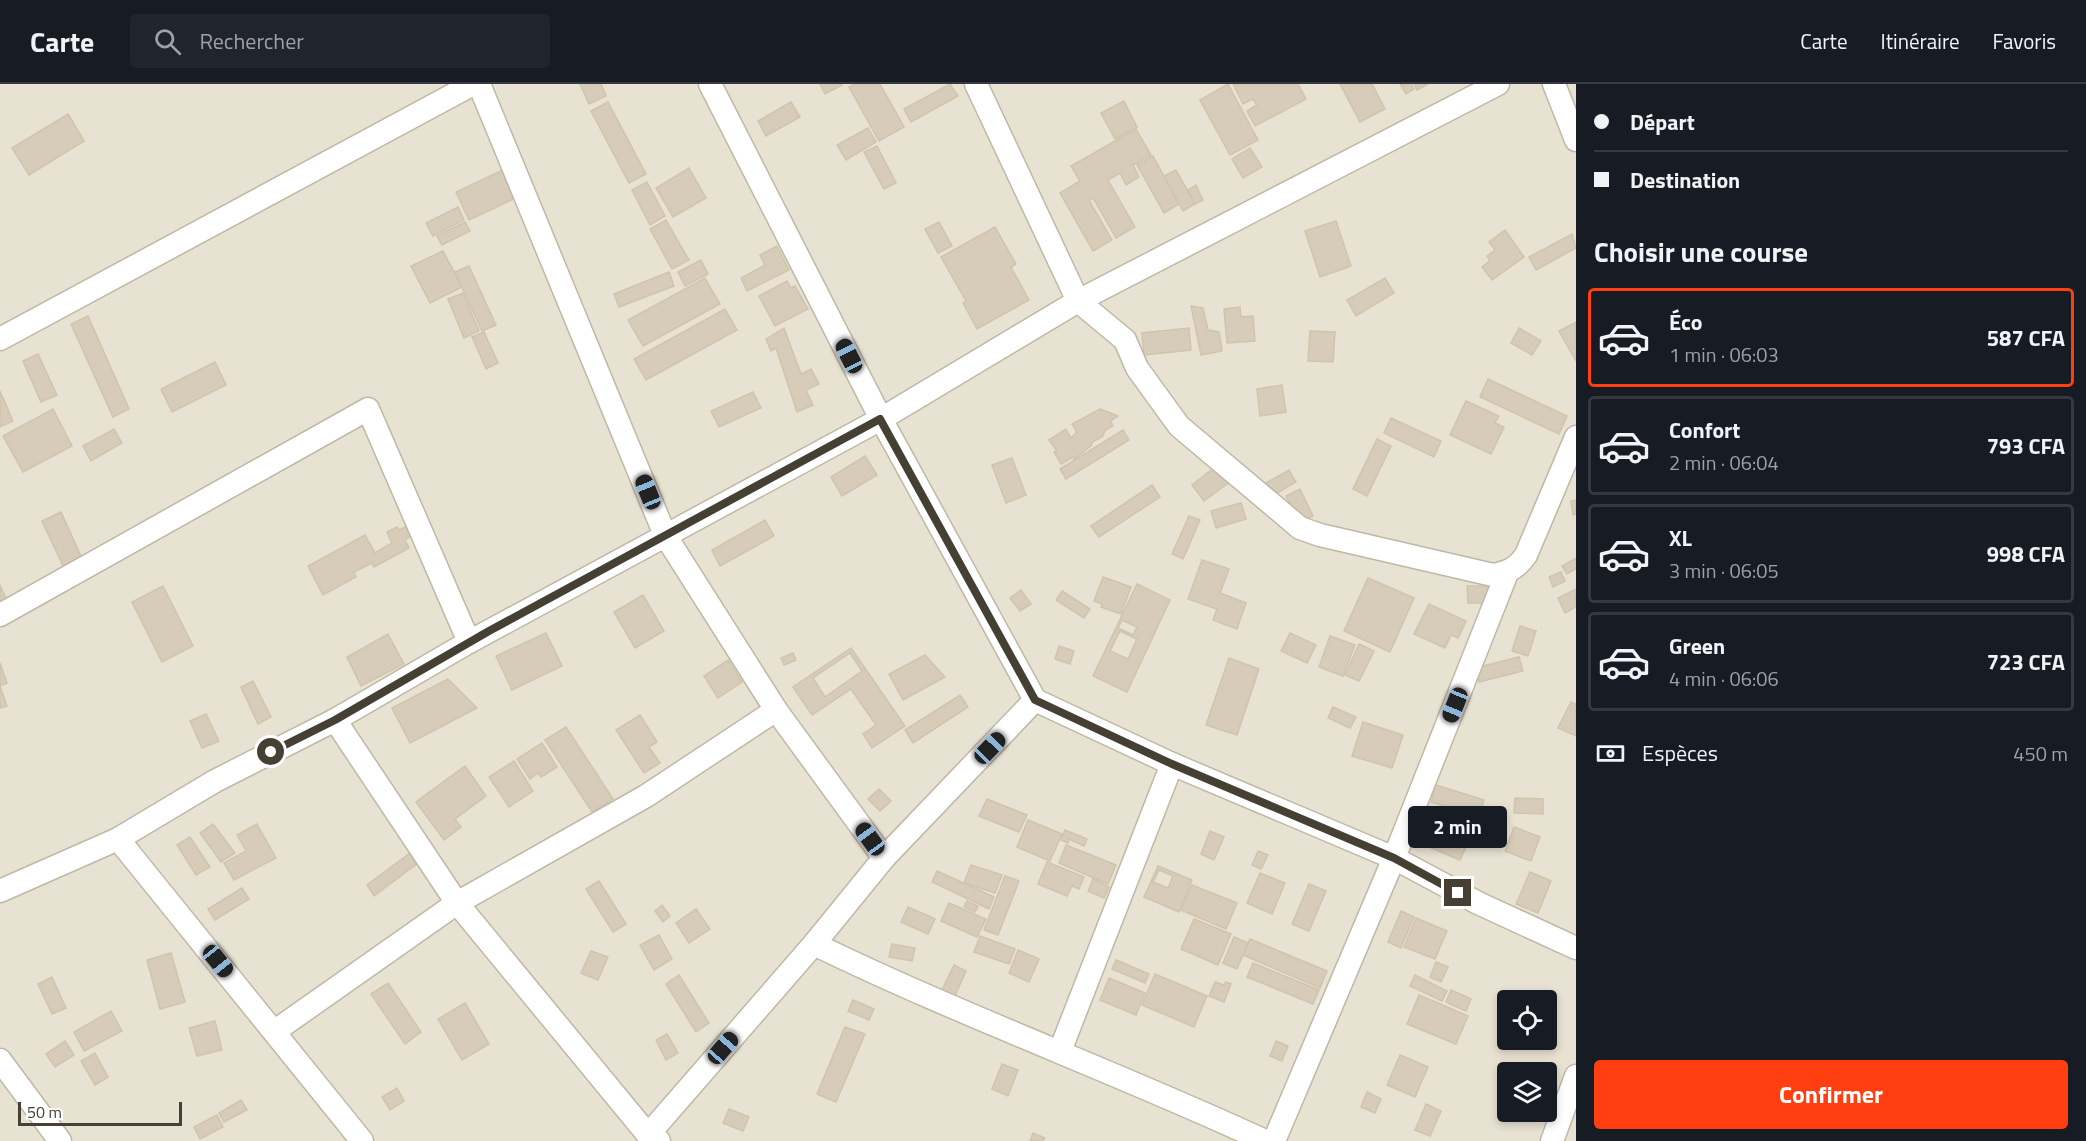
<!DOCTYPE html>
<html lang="fr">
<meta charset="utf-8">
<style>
:root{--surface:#171b24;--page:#20242c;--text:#f1f3f6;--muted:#9ea1a6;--line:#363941;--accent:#ff3f10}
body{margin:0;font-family:"Titillium Web",sans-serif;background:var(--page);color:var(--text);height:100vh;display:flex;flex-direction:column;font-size:22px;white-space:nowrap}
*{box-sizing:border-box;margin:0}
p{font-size:20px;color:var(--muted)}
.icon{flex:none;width:33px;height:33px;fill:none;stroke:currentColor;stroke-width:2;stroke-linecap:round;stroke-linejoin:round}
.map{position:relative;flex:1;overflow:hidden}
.panel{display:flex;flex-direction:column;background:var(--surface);width:510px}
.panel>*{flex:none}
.top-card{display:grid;align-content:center;height:132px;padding:0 18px;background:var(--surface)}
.buttons{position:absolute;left:1497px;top:906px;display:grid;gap:12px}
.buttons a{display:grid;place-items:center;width:60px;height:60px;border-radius:6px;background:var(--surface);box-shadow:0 3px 9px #0003;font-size:30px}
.scale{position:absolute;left:18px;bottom:15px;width:164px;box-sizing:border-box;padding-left:6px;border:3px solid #464034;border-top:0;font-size:16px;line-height:21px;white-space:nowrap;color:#464034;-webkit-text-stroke:4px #fff;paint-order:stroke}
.end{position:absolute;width:27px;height:27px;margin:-14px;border:8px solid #464034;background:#fff;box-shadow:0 0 0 3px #fff}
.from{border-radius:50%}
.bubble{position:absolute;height:42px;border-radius:6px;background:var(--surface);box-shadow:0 3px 9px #0003;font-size:20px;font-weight:700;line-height:42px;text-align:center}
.car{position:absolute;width:18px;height:36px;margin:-18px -9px;border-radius:8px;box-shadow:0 0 4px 2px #0007;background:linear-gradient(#222 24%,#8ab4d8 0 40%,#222 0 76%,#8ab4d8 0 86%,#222 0)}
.top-card b{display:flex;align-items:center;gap:21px;height:57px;font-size:22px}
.top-card b+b{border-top:2px solid var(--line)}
.top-card i{width:15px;height:15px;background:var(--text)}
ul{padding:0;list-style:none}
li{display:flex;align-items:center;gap:18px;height:99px;margin:0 12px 9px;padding:0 6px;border:3px solid var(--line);border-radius:6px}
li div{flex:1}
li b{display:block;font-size:22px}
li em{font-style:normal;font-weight:700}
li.selected{border-color:var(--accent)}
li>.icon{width:54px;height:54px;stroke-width:1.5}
h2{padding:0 18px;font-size:27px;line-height:72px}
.pay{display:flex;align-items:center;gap:15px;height:66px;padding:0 18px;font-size:22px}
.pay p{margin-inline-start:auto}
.primary-button{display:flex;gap:12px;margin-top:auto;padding:12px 18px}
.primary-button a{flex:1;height:69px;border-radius:6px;background:var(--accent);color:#fff;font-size:24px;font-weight:700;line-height:69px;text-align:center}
header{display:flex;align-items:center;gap:36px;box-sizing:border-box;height:84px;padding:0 30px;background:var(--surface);border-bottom:2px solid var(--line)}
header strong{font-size:28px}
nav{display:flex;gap:33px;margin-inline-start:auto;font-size:21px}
.search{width:420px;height:54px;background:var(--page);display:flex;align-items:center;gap:15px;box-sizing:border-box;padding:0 21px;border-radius:6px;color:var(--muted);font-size:22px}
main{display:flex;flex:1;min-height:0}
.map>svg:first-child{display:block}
.residential{fill:#e8e2d2;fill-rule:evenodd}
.building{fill:#d6ccb9;stroke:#d1c4ac;stroke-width:1.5;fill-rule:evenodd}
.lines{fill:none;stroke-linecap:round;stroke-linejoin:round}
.minor-casing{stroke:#c0b8a6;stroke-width:25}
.minor{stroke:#fff;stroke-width:22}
.route{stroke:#464034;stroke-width:8}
</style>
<header>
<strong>Carte</strong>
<div class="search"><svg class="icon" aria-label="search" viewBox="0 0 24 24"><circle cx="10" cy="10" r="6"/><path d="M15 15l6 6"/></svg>Rechercher</div>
<nav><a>Carte</a><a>Itinéraire</a><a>Favoris</a></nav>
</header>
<main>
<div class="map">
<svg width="1576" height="1057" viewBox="0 0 1576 1057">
<rect width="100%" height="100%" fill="#f4f0e5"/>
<!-- residential -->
<path class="residential" d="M0 0H1576V1057H0ZM1508 916H1546V956H1508ZM1508 988H1546V1028H1508Z"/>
<!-- building -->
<g class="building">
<polygon points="580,0 601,0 606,12 589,20"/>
<polygon points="820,0 841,0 842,1 825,10"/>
<polygon points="855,0 880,0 904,43 879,57 849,3"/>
<polygon points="950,0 958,12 911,38 904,25"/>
<polygon points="1228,0 1258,56 1230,71 1200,16"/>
<polygon points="1233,0 1298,0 1306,15 1255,42 1247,27 1257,21 1253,15 1243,20"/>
<polygon points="1340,0 1372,0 1385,25 1360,38"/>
<polygon points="1400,0 1411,0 1414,5 1406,10"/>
<polygon points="1414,0 1428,0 1417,6"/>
<polygon points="1124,17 1137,43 1115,55 1101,29"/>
<polygon points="608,18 646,90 629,99 591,27"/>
<polygon points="791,18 800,33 766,52 758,37"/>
<polygon points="68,30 84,57 29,91 12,64"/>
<polygon points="868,44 876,58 846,76 837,61"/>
<polygon points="1136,45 1151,71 1133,81 1139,93 1126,101 1120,89 1108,96 1135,143 1116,154 1093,114 1089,116 1112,156 1093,167 1060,109 1080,97 1071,82"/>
<polygon points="877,62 896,99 884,105 864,68"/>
<polygon points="1250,64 1262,83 1243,94 1232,75"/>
<polygon points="1153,72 1179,120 1164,129 1137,81"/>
<polygon points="689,84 706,114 673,133 656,104"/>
<polygon points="505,85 518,113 469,136 456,108"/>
<polygon points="1176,86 1195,120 1183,127 1164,92"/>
<polygon points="647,98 665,132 650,141 632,106"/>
<polygon points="1196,101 1203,116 1195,120 1188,106"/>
<polygon points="458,123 464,136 433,152 426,139"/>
<polygon points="666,136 689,176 672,185 650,145"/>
<polygon points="1336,137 1351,182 1320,193 1305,147"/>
<polygon points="465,138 470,147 442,161 437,152"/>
<polygon points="939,138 952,162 938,169 925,145"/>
<polygon points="995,143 1016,180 1011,183 1029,216 977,245 963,219 966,217 941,173"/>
<polygon points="1505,146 1524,173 1492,196 1482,183 1490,177 1487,172 1495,166 1489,158"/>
<polygon points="1572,150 1576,164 1536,186 1529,173"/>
<polygon points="777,162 789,186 747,207 741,194 765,181 760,171"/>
<polygon points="443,167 462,203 430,219 411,182"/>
<polygon points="701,176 708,190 685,202 678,188"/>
<polygon points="469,182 496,241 482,247 455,188"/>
<polygon points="669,188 674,202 619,223 614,210"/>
<polygon points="705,194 720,220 643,262 628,236"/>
<polygon points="1385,194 1394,209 1356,232 1347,216"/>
<polygon points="787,197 791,204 795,202 808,225 775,242 759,212"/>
<polygon points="463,209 479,247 464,254 448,215"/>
<polygon points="1191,222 1203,224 1208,246 1219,248 1222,267 1201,271"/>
<polygon points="1240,223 1241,233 1253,232 1255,257 1227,259 1224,225"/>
<polygon points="725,225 737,246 646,296 634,275"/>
<polygon points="88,232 129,325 113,333 71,240"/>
<polygon points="1576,238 1576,277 1559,247"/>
<polygon points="784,244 801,290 811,285 819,300 806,306 813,321 797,328 776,264 771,267 766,255"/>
<polygon points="1189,244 1191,266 1144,271 1142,249"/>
<polygon points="1519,244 1541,257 1532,271 1511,259"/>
<polygon points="1310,247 1335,248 1333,278 1308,277"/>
<polygon points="484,248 498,279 486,285 472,253"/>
<polygon points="38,270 57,311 41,318 23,277"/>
<polygon points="215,278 226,301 172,328 161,305"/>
<polygon points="1488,295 1567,332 1559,350 1480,313"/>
<polygon points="1282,301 1286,328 1260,332 1257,305"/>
<polygon points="0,307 13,337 0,343"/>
<polygon points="753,308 761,324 719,343 711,327"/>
<polygon points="1466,317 1499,332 1495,339 1504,343 1491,370 1450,351"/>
<polygon points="53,325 72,362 23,388 3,352"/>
<polygon points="1100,325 1118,332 1111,337 1113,342 1105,346 1103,352 1091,359 1092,361 1074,375 1073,373 1061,380 1054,368 1057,367 1049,356 1066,345 1071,354 1077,348 1072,340"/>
<polygon points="1391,334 1441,357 1434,373 1384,349"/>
<polygon points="114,345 122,359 91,377 83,362"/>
<polygon points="1123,346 1129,356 1066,395 1060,385"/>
<polygon points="1377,355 1391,362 1367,412 1353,405"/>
<polygon points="865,372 877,391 842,412 831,393"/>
<polygon points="1012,374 1026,411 1006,419 992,381"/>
<polygon points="1219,380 1231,397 1204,417 1192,401"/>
<polygon points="1289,386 1296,398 1274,411 1266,399"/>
<polygon points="1152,401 1160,413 1099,453 1091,442"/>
<polygon points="1300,405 1313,432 1300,439 1286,412"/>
<polygon points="1576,416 1576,430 1573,431 1571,417"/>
<polygon points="1241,419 1246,435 1216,444 1211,427"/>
<polygon points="61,428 84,479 66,488 42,437"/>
<polygon points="1189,432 1200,436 1183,475 1172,470"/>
<polygon points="765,436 774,452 720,482 712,466"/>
<polygon points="397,443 399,446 406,443 411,452 405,456 409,464 374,483 372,479 354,488 356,493 323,511 308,482 365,451 375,469 392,459 387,448"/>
<polygon points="1576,474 1576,485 1567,490 1562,482"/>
<polygon points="1202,476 1229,485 1220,509 1246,519 1237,545 1213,536 1217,525 1188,515"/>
<polygon points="1561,488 1565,497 1553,503 1549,493"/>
<polygon points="1103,493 1131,503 1121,530 1101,523 1102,520 1094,517"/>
<polygon points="1368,494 1414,514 1390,568 1344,547"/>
<path d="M1137 500 1170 516 1127 608 1093 592ZM1122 536 1137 543 1133 551 1118 544ZM1120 547 1137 555 1128 575 1110 567Z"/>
<polygon points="0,501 9,521 0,525"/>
<polygon points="163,502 193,562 162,578 132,518"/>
<polygon points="1467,502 1494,502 1495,519 1468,519"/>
<polygon points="1576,505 1576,523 1565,529 1558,514"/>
<polygon points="1021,506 1031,520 1020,527 1010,514"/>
<polygon points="1062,507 1090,525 1084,534 1056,516"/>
<polygon points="643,511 664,547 635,564 614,528"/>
<polygon points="1429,520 1466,537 1458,554 1451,551 1445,564 1414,550"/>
<polygon points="1520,542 1536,547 1528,572 1512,567"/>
<polygon points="546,549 562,582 512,606 496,572"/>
<polygon points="1290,549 1316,561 1307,579 1281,567"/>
<polygon points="388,550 404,580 361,602 347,573"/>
<polygon points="1330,552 1355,561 1343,592 1319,583"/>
<polygon points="1359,560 1374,567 1359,597 1345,591"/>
<polygon points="1059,562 1074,567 1070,580 1055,575"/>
<path d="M851 564 905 642 872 664 863 650 876 641 851 605 812 631 793 603ZM850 569 862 587 825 613 813 594Z"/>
<polygon points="793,569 796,576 784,581 781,574"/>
<polygon points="925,571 945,593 903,616 889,590"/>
<polygon points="1519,573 1523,587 1479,598 1475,584"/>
<polygon points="1229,574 1259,585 1237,651 1206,641"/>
<polygon points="728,576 742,598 718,614 704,592"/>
<polygon points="0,579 7,599 0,602 7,622 0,624"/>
<polygon points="448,595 477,624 410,659 392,624"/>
<polygon points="253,597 271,633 258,640 241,603"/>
<polygon points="960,611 968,623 913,659 905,646"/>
<polygon points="1571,618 1576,620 1576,652 1558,644"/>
<polygon points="1333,623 1356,633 1350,644 1328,634"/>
<polygon points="206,630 219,657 202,664 190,637"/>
<polygon points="640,631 657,658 649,663 660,679 644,689 616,646"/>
<polygon points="1363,638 1403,651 1392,684 1352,672"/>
<polygon points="566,643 613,715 592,728 545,656"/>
<polygon points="542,659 557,683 541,693 538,689 530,695 517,675"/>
<polygon points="514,677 533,707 509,723 489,693"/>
<polygon points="465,682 486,712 455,735 461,743 444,756 416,718"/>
<polygon points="1436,701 1484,716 1479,733 1431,718"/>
<polygon points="879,705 891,717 880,727 868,715"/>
<polygon points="1515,714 1543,715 1543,730 1514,729"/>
<polygon points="987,715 1027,731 1019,748 979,732"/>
<polygon points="1427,731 1472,750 1460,776 1415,757"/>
<polygon points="1028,736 1062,750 1050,777 1017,763"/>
<polygon points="213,740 235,769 221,778 200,749"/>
<polygon points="257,740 276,774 234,796 224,779 246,767 237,751"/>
<polygon points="1514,743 1540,753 1531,777 1505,767"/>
<polygon points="1065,746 1087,755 1084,762 1069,755 1068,759 1061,756"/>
<polygon points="1210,747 1224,753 1214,776 1201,770"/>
<polygon points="190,753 210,783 196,791 177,761"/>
<polygon points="1066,761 1116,781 1108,800 1059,779"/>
<polygon points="1258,767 1268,771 1261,785 1252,781"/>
<polygon points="410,769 418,779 374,812 367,801"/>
<polygon points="1047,778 1084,793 1079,805 1072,802 1067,812 1038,800"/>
<polygon points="971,781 1002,791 995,809 964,799"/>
<path d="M1158 782 1192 796 1179 828 1144 813ZM1159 786 1173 792 1168 804 1153 798Z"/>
<polygon points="937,787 994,813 989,825 932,798"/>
<polygon points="1530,788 1551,797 1538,829 1516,820"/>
<polygon points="1260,789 1285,799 1272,830 1247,819"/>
<polygon points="1005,792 1019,797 998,851 984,846"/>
<polygon points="1093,795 1109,803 1104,814 1088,807"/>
<polygon points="599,797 626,840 613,848 586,805"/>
<polygon points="1309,800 1326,807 1309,847 1292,840"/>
<polygon points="1192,801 1237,819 1226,845 1181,826"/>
<polygon points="242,804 249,815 215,836 208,825"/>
<polygon points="967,817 978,822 975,828 964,823"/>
<polygon points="949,819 986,835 977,853 941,837"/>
<polygon points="662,821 670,832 663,838 655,827"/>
<polygon points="908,823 935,835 928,850 901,838"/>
<polygon points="696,825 710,845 689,859 676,839"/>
<polygon points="1401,827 1414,833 1401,864 1388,858"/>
<polygon points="1416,834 1447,847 1435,875 1404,863"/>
<polygon points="1194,835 1231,850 1218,881 1181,865"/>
<polygon points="659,851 672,875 654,886 640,861"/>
<polygon points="980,852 1015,865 1009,880 974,868"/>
<polygon points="1234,853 1248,859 1237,885 1223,879"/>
<polygon points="1250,855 1327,887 1320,904 1243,871"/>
<polygon points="892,860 915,864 912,877 889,873"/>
<polygon points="1018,866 1039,875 1029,898 1009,889"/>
<polygon points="591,867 608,873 598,896 581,889"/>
<polygon points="171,869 185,918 160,925 147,876"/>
<polygon points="1116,876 1149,890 1145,899 1112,885"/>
<polygon points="1436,878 1448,883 1441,898 1430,893"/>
<polygon points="1253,879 1319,906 1313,920 1247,893"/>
<polygon points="954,881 966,887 954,914 941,908"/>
<polygon points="1155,890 1207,912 1194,943 1142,921"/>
<polygon points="679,891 709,939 696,948 666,900"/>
<polygon points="1415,891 1447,907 1442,917 1410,902"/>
<polygon points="52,893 66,924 52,930 38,900"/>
<polygon points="1109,894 1145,909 1136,931 1100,916"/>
<polygon points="1215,898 1224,901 1226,898 1231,900 1224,918 1209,912"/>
<polygon points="388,899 421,948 405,960 371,910"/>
<polygon points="1451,906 1471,915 1466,927 1446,918"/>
<polygon points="1419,911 1468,932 1456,960 1407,940"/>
<polygon points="853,916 874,925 869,936 848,927"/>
<polygon points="465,919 489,960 462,976 438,935"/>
<polygon points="111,927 122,947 84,967 74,948"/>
<polygon points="215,937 222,966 197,972 189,944"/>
<polygon points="845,943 865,950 836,1018 817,1010"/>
<polygon points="667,950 678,969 666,976 656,956"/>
<polygon points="65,957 74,971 55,983 46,970"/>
<polygon points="1276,957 1288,962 1282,977 1270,972"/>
<polygon points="95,969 108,993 95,1001 81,977"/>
<polygon points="1400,971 1428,983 1415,1013 1387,1001"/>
<polygon points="1002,980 1018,986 1008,1012 992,1005"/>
<polygon points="397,1004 404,1017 390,1026 382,1013"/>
<polygon points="1367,1008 1381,1015 1375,1029 1361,1023"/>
<polygon points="241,1016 247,1026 224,1038 219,1029"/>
<polygon points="1426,1020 1441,1027 1430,1052 1415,1046"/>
<polygon points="729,1025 749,1033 743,1047 723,1039"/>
<polygon points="217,1031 223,1043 200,1055 194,1043"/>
<polygon points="1033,1049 1045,1054 1043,1057 1030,1057"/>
</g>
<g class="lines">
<defs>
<g id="minor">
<polyline points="479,0 665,451 776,626 884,774"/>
<polyline points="710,0 881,335 1035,616 1172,680 1394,774 1478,819 1576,864"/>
<path d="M976 0 1078 217 1125 256 1137 284 1179 342 1300 444 1320 451 1493 491C1509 488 1517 484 1526 471L1576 353"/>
<polyline points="1554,0 1576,56"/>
<polyline points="0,255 473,0"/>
<polyline points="0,531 368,325 469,558"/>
<polyline points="335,636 457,819 648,1051 659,1057"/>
<polyline points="118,755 362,1057"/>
<polyline points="0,807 118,755 215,697 335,636 469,558 881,335 1078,217 1498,0"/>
<path d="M814 860C962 932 1116 988 1265 1057"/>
<polyline points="275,947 457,819 646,712 776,626"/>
<polyline points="1060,967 1172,680"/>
<polyline points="0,976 60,1057"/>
<polyline points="648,1051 814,860 884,774 1035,616"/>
<polyline points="1274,1057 1394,774 1507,489"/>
<polyline points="1552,1057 1576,992"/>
</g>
</defs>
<!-- minor casing -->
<use href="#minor" class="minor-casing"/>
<!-- minor -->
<use href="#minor" class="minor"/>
</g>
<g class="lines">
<!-- route -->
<polyline class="route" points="271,668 335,636 489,547 880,335 1035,616 1172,680 1394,774 1458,809"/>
</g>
</svg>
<div class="buttons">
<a><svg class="icon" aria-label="locate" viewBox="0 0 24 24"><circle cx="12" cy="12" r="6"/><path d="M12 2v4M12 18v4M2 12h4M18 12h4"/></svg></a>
<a><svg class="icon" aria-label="layers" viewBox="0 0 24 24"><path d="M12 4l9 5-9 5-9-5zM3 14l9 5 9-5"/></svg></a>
</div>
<div class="scale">50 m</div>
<i class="end from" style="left:271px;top:668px"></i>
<i class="end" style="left:1458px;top:809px"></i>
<div class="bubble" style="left:1408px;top:722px;width:99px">2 min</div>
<i class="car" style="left:849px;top:272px;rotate:333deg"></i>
<i class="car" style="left:648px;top:408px;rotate:338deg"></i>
<i class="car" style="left:1455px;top:621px;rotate:202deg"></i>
<i class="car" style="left:990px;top:664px;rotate:44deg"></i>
<i class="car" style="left:870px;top:755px;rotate:324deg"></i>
<i class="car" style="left:218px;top:877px;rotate:141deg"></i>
<i class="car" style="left:723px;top:964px;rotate:41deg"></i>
</div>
<section class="panel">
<div class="top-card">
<b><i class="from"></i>Départ</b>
<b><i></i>Destination</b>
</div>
<h2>Choisir une course</h2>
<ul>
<li class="selected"><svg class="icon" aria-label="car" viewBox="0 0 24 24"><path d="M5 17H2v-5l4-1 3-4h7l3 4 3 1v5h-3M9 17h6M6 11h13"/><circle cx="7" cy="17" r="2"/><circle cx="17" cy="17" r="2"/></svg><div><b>Éco</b><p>1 min · 06:03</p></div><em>587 CFA</em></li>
<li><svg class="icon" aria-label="car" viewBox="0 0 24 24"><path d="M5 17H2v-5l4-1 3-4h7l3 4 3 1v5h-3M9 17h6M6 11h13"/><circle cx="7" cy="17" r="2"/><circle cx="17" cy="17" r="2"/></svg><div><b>Confort</b><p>2 min · 06:04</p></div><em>793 CFA</em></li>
<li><svg class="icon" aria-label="car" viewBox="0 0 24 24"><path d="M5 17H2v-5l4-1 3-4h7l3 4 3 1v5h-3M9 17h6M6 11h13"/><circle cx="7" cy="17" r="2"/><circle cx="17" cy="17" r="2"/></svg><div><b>XL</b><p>3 min · 06:05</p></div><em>998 CFA</em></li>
<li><svg class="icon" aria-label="car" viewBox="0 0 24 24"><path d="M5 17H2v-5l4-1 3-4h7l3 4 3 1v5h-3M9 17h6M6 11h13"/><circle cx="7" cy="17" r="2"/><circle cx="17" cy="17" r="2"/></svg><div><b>Green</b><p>4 min · 06:06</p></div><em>723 CFA</em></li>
</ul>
<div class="pay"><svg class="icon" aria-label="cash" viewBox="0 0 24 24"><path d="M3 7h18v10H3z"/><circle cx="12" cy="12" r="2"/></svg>Espèces<p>450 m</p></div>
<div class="primary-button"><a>Confirmer</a></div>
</section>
</main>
